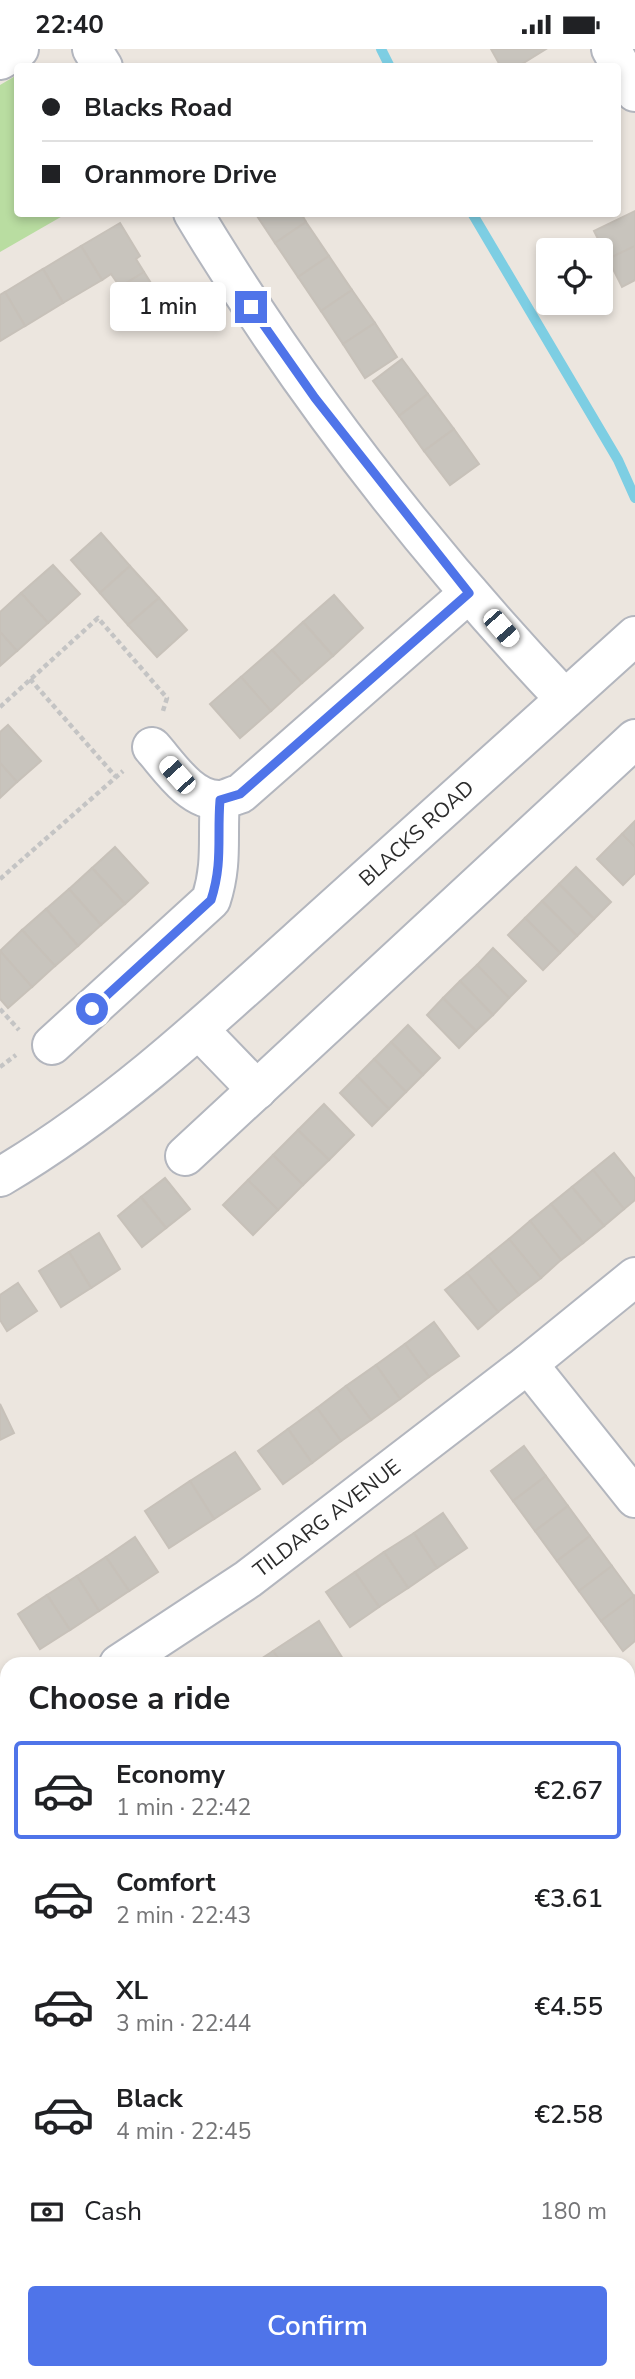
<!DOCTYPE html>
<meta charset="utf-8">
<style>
:root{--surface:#fff;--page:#f2f2f2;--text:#202124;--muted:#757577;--line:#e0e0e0;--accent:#4f74e9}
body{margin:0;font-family:"Nunito Sans",sans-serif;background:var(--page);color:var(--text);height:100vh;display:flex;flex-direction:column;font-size:26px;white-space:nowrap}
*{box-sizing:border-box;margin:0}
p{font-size:23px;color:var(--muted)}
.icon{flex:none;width:38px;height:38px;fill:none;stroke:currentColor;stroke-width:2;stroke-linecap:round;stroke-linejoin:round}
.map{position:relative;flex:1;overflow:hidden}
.sheet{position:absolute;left:0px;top:1608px;width:635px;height:723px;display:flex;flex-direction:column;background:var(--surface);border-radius:21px 21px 0 0;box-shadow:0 4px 10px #0003}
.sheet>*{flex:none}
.banner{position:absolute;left:14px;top:14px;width:607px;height:154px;border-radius:7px;box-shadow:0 4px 10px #0003;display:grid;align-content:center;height:154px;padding:0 28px;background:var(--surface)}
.tools{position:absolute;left:536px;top:189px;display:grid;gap:14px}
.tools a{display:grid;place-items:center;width:77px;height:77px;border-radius:7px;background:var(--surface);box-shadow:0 4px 10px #0003;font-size:35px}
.end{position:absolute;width:32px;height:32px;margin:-16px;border:9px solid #4f74e9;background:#fff;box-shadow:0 0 0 4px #fff}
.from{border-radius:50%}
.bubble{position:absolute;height:49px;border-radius:7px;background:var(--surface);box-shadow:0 4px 10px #0003;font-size:23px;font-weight:600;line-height:49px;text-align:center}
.car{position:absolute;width:21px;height:42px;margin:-21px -10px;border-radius:9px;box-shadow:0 0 5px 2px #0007;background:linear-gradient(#fff 24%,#345 0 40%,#fff 0 76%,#345 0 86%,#fff 0)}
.banner b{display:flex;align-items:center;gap:24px;height:66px;font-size:26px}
.banner b+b{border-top:2px solid var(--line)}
.banner i{width:18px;height:18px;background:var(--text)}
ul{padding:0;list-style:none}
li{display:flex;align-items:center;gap:21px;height:98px;margin:0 14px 10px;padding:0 14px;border:4px solid transparent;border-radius:7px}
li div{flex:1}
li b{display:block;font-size:26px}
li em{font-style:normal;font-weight:600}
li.active{border-color:var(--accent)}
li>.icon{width:63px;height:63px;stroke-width:1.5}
h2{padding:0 28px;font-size:32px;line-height:84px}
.pay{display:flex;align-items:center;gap:18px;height:77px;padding:0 28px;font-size:26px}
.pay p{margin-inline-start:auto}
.cta{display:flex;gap:14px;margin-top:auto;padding:14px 28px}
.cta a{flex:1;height:80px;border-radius:7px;background:var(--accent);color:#fff;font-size:28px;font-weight:600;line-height:80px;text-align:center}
.status{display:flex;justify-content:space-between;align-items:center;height:49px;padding:0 35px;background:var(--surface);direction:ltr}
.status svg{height:19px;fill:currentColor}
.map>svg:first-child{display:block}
.green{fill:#b9dda1}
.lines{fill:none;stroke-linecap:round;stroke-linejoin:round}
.stream{stroke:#7dcee3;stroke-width:10}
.building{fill:#c8c4bd;stroke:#c7c1b9;stroke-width:2}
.minor-casing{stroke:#b3b6be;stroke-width:42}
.path{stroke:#c4c4c4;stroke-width:4.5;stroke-dasharray:5 3.5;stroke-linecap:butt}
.minor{stroke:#fff;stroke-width:38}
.route{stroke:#4f74e9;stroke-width:9}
.labels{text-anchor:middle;stroke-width:5;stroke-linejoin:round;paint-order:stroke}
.street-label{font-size:21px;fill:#2c2c2c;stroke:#fff}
</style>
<div class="status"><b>22:40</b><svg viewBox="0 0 49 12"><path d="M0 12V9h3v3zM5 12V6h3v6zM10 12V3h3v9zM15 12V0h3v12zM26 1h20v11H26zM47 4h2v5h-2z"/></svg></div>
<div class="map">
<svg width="635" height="2330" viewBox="0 0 635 2330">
<rect width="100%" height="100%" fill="#ece6df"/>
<!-- green -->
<g class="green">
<polygon points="17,26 18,164 66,165 0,203 0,36"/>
<polygon points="635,2064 635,2330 0,2330 0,2258 7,2259 7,2324 628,2324 628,2067"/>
</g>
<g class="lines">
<!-- stream -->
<g class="stream">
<polyline points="381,0 390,18"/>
<polyline points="472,164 618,411 635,449"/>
<polyline points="628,2143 635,2142"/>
<polyline points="44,2330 61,2324"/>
</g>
</g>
<!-- building -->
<g class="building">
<polygon points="491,0 546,0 517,18 501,18"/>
<polygon points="635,162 635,197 608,210 594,182"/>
<polygon points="255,164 301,164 306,173 275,194"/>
<polygon points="306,173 329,207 298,228 275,194"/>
<polygon points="120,174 140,207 136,210 144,223 120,238 111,225 102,231 81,197"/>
<polygon points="81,197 102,231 63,254 43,220"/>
<polygon points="635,197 635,231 622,238 608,210"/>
<polygon points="329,207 352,241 321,262 298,228"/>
<polygon points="43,220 63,254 25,277 5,243"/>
<polygon points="144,223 168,261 137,280 115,241"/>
<polygon points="352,241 375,274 343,295 321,262"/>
<polygon points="5,243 25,277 0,292 0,246"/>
<polygon points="375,274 397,308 365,329 343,295"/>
<polygon points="402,310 428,345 399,367 373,332"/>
<polygon points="428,345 454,380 424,402 399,367"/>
<polygon points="454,380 479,415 450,436 424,402"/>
<polygon points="101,484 130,517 100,544 71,511"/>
<polygon points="53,516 80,545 48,574 21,544"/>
<polygon points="130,517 159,549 128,576 100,544"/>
<polygon points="21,544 48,574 17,602 0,583 0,563"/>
<polygon points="334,546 363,579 333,607 303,573"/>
<polygon points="159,549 187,581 157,608 128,576"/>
<polygon points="303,573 333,607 302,634 272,601"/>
<polygon points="0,583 17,602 0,617"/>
<polygon points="272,601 302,634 271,662 241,628"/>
<polygon points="241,628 271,662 240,689 210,655"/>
<polygon points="8,676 41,712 17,733 0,714 0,683"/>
<polygon points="0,714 17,733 0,749"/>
<polygon points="635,772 635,798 622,785"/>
<polygon points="622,785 635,798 635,824 623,836 597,810"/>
<polygon points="115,798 148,834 125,855 92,819"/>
<polygon points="576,818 611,853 594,870 559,835"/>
<polygon points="92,819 125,855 101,876 69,840"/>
<polygon points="559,835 594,870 577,887 542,852"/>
<polygon points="69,840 101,876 78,897 46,860"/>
<polygon points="542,852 577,887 560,904 525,869"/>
<polygon points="46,860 78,897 55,917 22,881"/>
<polygon points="525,869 560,904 543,921 508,886"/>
<polygon points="22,881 55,917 32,938 0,902"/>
<polygon points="493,899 526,932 509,949 477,916"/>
<polygon points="0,902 32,938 8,959 0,950"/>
<polygon points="477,916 509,949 493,966 460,932"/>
<polygon points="460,932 493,966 476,982 443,949"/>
<polygon points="443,949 476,982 459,999 427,966"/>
<polygon points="408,976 440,1009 423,1026 391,993"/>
<polygon points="391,993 423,1026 406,1043 374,1010"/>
<polygon points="374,1010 406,1043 389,1060 357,1027"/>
<polygon points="357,1027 389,1060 372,1077 340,1044"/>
<polygon points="324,1055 354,1086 329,1111 298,1081"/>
<polygon points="298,1081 329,1111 303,1136 273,1106"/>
<polygon points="614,1104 635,1130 635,1151 624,1160 593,1121"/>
<polygon points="273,1106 303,1136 278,1161 248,1131"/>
<polygon points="593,1121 624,1160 604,1177 572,1138"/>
<polygon points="165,1129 190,1160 166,1179 141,1148"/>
<polygon points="248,1131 278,1161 253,1186 223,1156"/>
<polygon points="572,1138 604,1177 583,1194 551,1155"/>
<polygon points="141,1148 166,1179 142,1198 118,1167"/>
<polygon points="551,1155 583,1194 561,1211 530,1172"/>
<polygon points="530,1172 561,1211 541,1229 509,1190"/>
<polygon points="99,1184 120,1220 91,1239 69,1203"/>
<polygon points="509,1190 541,1229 519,1246 488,1207"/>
<polygon points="69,1203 91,1239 61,1258 39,1222"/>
<polygon points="488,1207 519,1246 498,1263 467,1224"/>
<polygon points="467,1224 498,1263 478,1280 445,1241"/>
<polygon points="18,1234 37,1262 7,1282 0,1271 0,1246"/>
<polygon points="434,1273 459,1307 429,1328 405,1295"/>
<polygon points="405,1295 429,1328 400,1350 376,1316"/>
<polygon points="376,1316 400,1350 371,1371 346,1337"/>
<polygon points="346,1337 371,1371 341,1392 317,1359"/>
<polygon points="0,1355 14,1384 0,1391"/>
<polygon points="317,1359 341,1392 312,1414 288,1380"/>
<polygon points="288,1380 312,1414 283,1435 258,1402"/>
<polygon points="524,1397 546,1427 513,1452 491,1422"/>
<polygon points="235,1403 260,1440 214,1470 190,1432"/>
<polygon points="546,1427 568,1457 535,1482 513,1452"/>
<polygon points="190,1432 214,1470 169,1499 145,1462"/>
<polygon points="568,1457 590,1487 557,1512 535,1482"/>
<polygon points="443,1464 467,1499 437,1519 414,1484"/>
<polygon points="414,1484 437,1519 408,1539 384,1503"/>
<polygon points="590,1487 612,1517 579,1542 557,1512"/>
<polygon points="135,1488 158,1523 129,1542 106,1508"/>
<polygon points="384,1503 408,1539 379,1558 355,1523"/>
<polygon points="106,1508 129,1542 99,1562 77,1527"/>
<polygon points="612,1517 634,1547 601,1572 579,1542"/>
<polygon points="355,1523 379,1558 350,1578 326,1543"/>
<polygon points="77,1527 99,1562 70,1581 47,1546"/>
<polygon points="47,1546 70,1581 40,1600 18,1565"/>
<polygon points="634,1547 635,1592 623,1602 601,1572"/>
<polygon points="319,1572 343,1610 334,1615 282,1615 273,1602"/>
<polygon points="273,1602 282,1615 253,1615"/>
<polygon points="5,1872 7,1905 0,1909 0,1875"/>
<polygon points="7,1905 7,1939 0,1943 0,1909"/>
<polygon points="7,1939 7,1962 0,1951 0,1943"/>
<polygon points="0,1999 7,2011 7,2028 0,2032"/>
<polygon points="7,2157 7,2202 0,2206 0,2161"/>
</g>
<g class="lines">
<defs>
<g id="minor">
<polyline points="92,0 103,18"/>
<polyline points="611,0 635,43"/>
<polyline points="0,11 19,0"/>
<path d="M193 164C298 339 425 502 565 650"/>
<path d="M152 698C169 717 190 751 219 751 226 751 234 746 240 745L469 544"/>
<polyline points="199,981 257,1041"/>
<path d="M52 996 211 851C223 814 217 788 220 751"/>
<polyline points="185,1107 635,690"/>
<path id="s1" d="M0 1128C114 1061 211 970 309 881 418 783 526 685 635 587"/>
<polyline points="528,1315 635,1449"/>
<path id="s2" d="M119 1615 248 1530 528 1315 635 1228"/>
<polyline points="628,1675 635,1670"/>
<polyline points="0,1694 7,1690"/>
<polyline points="0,1764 7,1775"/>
<polyline points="628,1975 635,1971"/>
<polyline points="0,2103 7,2098"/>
</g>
</defs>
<!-- minor casing -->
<use href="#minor" class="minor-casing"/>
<!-- path -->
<g class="path">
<polyline points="30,630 116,728"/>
<polyline points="0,658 98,569 167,649 162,665"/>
<polyline points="0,830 123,722"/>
<polyline points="0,960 19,981"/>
<polyline points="0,1018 16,1006"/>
</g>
<!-- minor -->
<use href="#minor" class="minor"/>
</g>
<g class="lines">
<!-- route -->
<path class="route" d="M92 960 211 851C223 814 217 788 220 751L240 745 469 544 315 349 251 258"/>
</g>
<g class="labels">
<!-- street labels -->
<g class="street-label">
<text dy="7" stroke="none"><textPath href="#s1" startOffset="541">BLACKS ROAD</textPath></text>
<text dy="7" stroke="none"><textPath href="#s2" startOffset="254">TILDARG AVENUE</textPath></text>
</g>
</g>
</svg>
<div class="tools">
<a><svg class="icon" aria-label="locate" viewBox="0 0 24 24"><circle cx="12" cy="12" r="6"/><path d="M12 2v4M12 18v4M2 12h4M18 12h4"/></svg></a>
</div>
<i class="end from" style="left:92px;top:960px"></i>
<i class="end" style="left:251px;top:258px"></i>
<div class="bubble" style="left:110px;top:233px;width:116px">1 min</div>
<i class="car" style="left:501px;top:579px;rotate:139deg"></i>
<i class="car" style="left:177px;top:726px;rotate:318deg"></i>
<div class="banner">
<b><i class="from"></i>Blacks Road</b>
<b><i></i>Oranmore Drive</b>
</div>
<section class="sheet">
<h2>Choose a ride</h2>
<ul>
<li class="active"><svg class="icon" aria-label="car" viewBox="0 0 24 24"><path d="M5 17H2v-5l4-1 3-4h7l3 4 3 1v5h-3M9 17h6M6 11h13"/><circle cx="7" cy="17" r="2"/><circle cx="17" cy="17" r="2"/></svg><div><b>Economy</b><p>1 min · 22:42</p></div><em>€2.67</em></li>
<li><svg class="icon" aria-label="car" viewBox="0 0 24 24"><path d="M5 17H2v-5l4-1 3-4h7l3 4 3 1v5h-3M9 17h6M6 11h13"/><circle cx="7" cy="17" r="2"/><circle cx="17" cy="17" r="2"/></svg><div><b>Comfort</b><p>2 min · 22:43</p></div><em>€3.61</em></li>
<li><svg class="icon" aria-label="car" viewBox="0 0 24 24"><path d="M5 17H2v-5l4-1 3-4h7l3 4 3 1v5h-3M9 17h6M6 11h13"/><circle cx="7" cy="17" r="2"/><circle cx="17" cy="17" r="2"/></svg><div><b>XL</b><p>3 min · 22:44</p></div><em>€4.55</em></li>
<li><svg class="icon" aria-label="car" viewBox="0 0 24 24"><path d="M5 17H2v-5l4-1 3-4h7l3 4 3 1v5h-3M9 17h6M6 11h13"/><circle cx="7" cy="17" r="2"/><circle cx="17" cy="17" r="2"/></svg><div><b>Black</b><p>4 min · 22:45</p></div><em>€2.58</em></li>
</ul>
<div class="pay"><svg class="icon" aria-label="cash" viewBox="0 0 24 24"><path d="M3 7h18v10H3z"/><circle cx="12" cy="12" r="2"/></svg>Cash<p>180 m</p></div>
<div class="cta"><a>Confirm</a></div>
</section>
</div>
